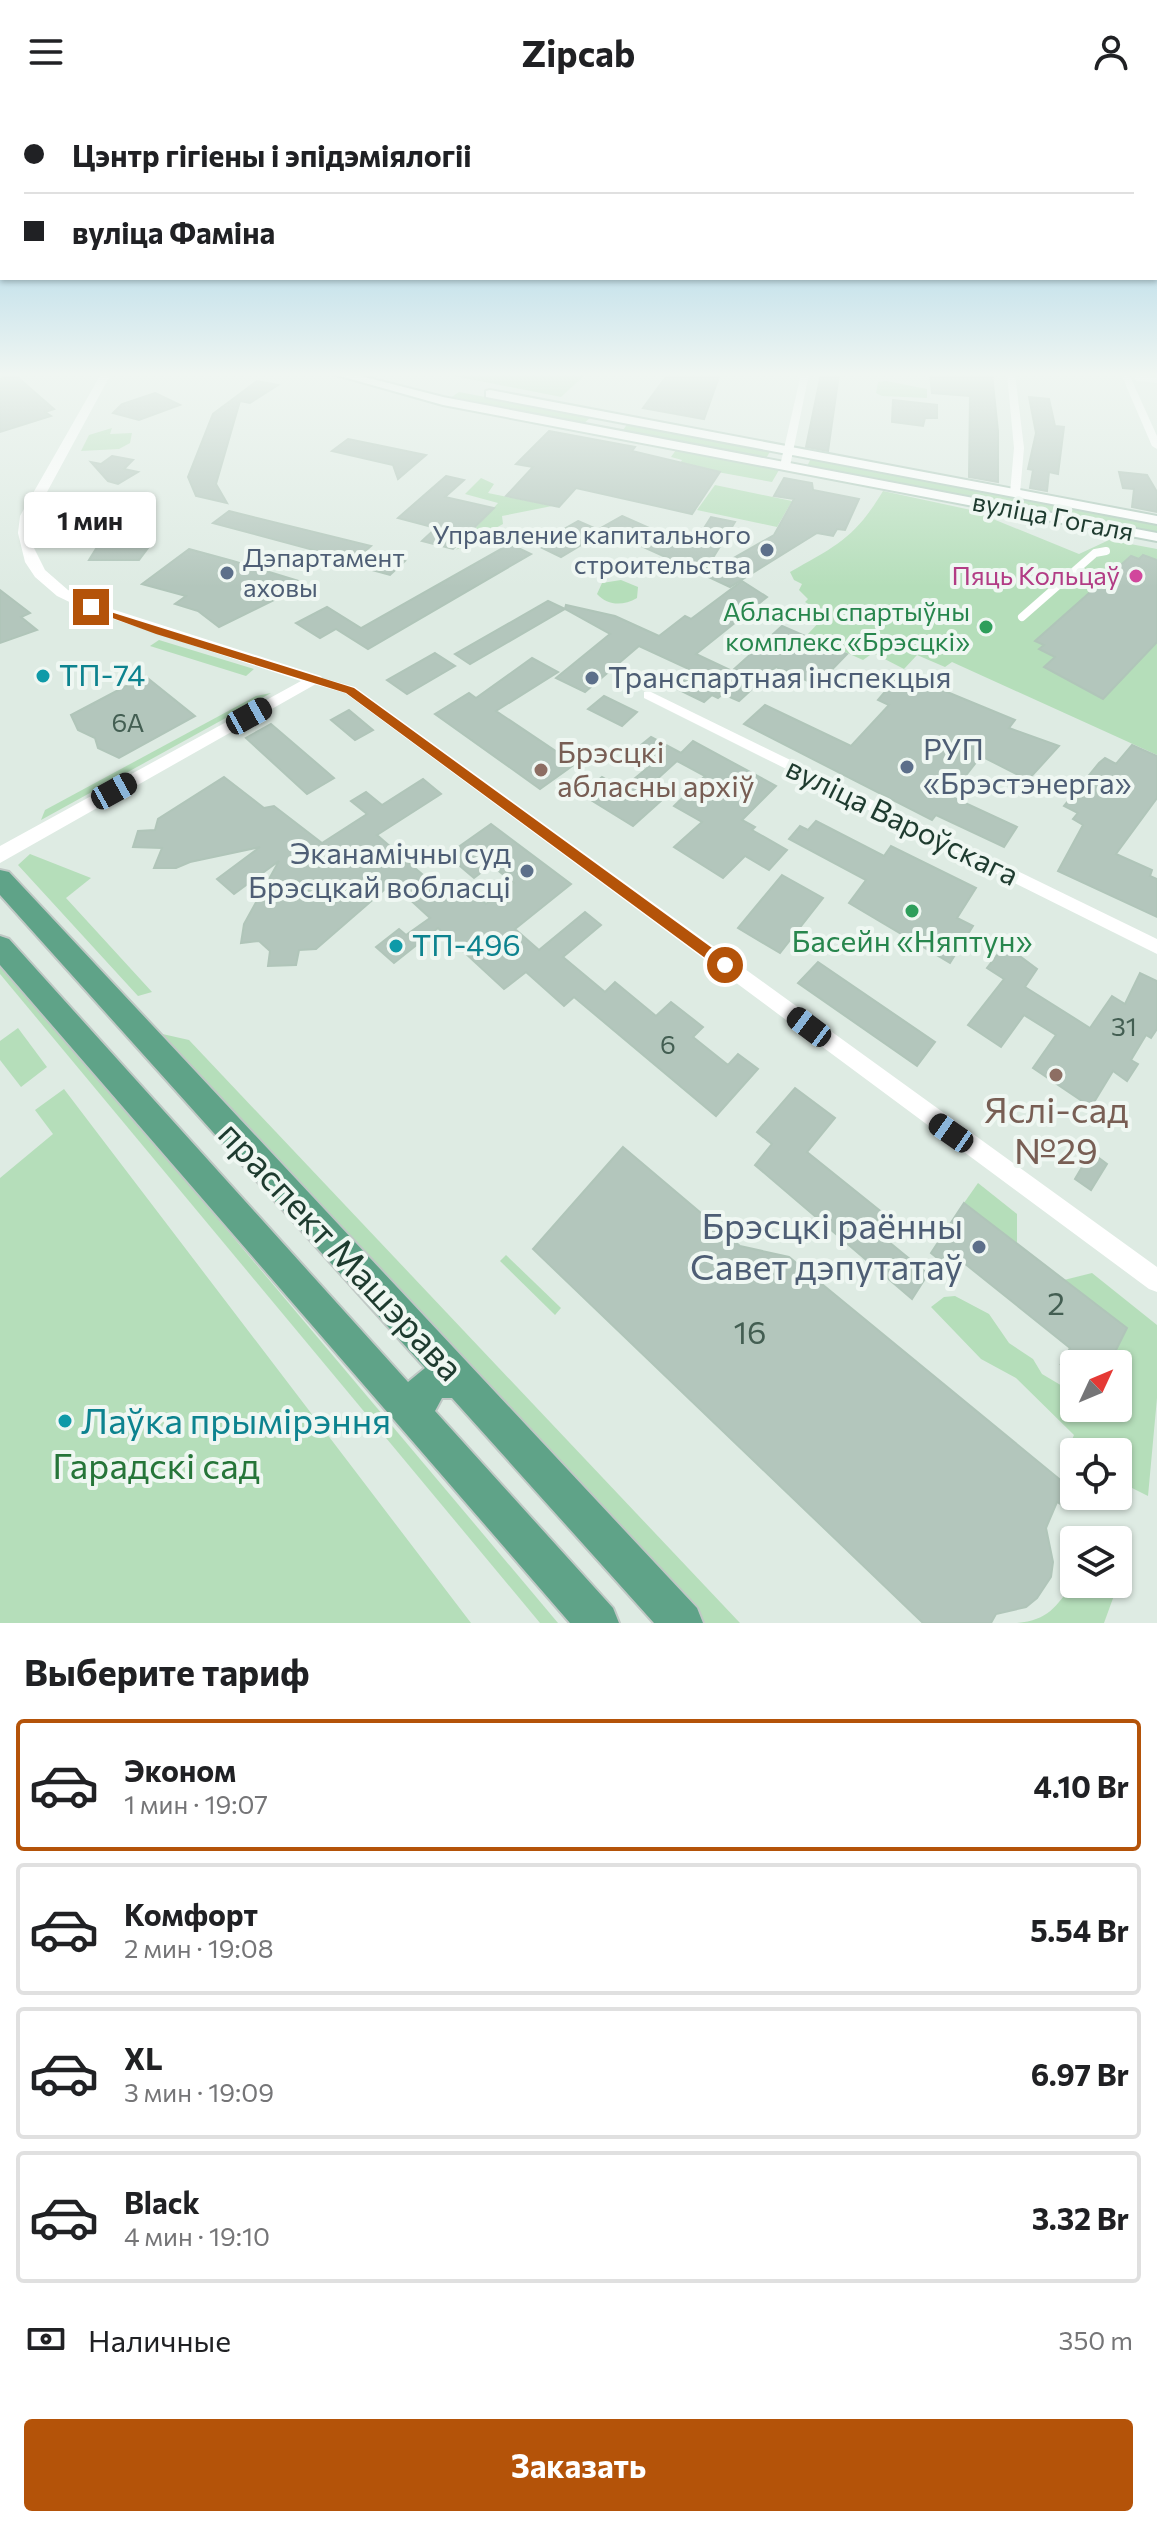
<!DOCTYPE html>
<html lang="ru">
<meta charset="utf-8">
<style>
:root{--surface:#fff;--page:#f2f2f2;--text:#202124;--muted:#757577;--line:#e0e0e0;--accent:#b45309}
body{margin:0;font-family:Commissioner,sans-serif;background:var(--page);color:var(--text);height:100vh;display:flex;flex-direction:column;font-size:30px;white-space:nowrap}
*{box-sizing:border-box;margin:0}
p{font-size:26px;color:var(--muted)}
.icon{flex:none;width:44px;height:44px;fill:none;stroke:currentColor;stroke-width:2;stroke-linecap:round;stroke-linejoin:round}
.map{position:relative;height:1519px;overflow:hidden}
.drawer{display:flex;flex-direction:column;background:var(--surface);flex:1}
.drawer>*{flex:none}
.top-card{position:absolute;left:0px;top:0px;width:1158px;height:176px;box-shadow:0 2px 6px #0004;display:grid;align-content:center;height:176px;padding:0 24px;background:var(--surface)}
.needle{width:52px;rotate:46deg}
.buttons{position:absolute;left:1060px;top:1246px;display:grid;gap:16px}
.buttons a{display:grid;place-items:center;width:72px;height:72px;border-radius:8px;background:var(--surface);box-shadow:0 2px 6px #0004;font-size:40px}
.end{position:absolute;width:36px;height:36px;margin:-18px;border:10px solid #b45309;background:#fff;box-shadow:0 0 0 4px #fff}
.from{border-radius:50%}
.bubble{position:absolute;height:56px;border-radius:8px;background:var(--surface);box-shadow:0 2px 6px #0004;font-size:26px;font-weight:700;line-height:56px;text-align:center}
.car{position:absolute;width:24px;height:48px;margin:-24px -12px;border-radius:10px;box-shadow:0 0 6px 2px #0007;background:linear-gradient(#222 24%,#8ab4d8 0 40%,#222 0 76%,#8ab4d8 0 86%,#222 0)}
.top-card b{display:flex;align-items:center;gap:28px;height:76px;font-size:30px}
.top-card b+b{border-top:2px solid var(--line)}
.top-card i{width:20px;height:20px;background:var(--text)}
ul{padding:0;list-style:none}
li{display:flex;align-items:center;gap:24px;height:132px;margin:0 16px 12px;padding:0 8px;border:4px solid var(--line);border-radius:8px}
li div{flex:1}
li b{display:block;font-size:30px}
li em{font-style:normal;font-weight:700}
li.selected{border-color:var(--accent)}
li>.icon{width:72px;height:72px;stroke-width:1.5}
h2{padding:0 24px;font-size:36px;line-height:96px}
.pay{display:flex;align-items:center;gap:20px;height:88px;padding:0 24px;font-size:30px}
.pay p{margin-inline-start:auto}
.cta{display:flex;gap:16px;margin-top:auto;padding:16px 24px}
.cta a{flex:1;height:92px;border-radius:8px;background:var(--accent);color:#fff;font-size:32px;font-weight:700;line-height:92px;text-align:center}
header{display:flex;justify-content:space-between;align-items:center;height:104px;padding:0 24px;background:var(--surface);font-size:36px;font-weight:700}
.map>svg:first-child{display:block}
.green{fill:#b5deba}
.building{fill:#b3c6bc;stroke:#b0c5b9;stroke-width:2}
.lines{fill:none;stroke-linecap:round;stroke-linejoin:round}
.secondary-casing{stroke:#b1cbbe;stroke-width:4}
.primary-casing{stroke:#c0c8c5;stroke-width:4}
.pedestrian-far1{stroke:#fff;stroke-width:6}
.pedestrian{stroke:#fff;stroke-width:8}
.minor{fill:#fff;fill-rule:evenodd}
.tertiary{fill:#fff;fill-rule:evenodd}
.secondary{fill:#fff;fill-rule:evenodd}
.primary{fill:#5fa388;fill-rule:evenodd}
.route{fill:#b45309}
.service-dot{fill:#5c6f8a;stroke:#eff7f2;stroke-width:3}
.hotel-dot{fill:#d1479c;stroke:#eff7f2;stroke-width:3}
.leisure-dot{fill:#2e9e5b;stroke:#eff7f2;stroke-width:3}
.culture-dot{fill:#0f9aa8;stroke:#eff7f2;stroke-width:3}
.education-dot{fill:#8d6e63;stroke:#eff7f2;stroke-width:3}
.labels{text-anchor:middle;stroke-width:8;stroke-linejoin:round;paint-order:stroke}
.far-street-label{font-size:26px;fill:#1e3b2f;stroke:#eff7f2}
.far-service-label{font-size:26px;fill:#4e5e75;stroke:#eff7f2;text-anchor:end}
.far-hotel-label{font-size:26px;fill:#b23c85;stroke:#eff7f2;text-anchor:end}
.far-leisure-label{font-size:26px;fill:#27864d;stroke:#eff7f2;text-anchor:end}
.number-label{font-size:26px;fill:#435e52}
.culture-label{font-size:30px;fill:#0d838f;stroke:#eff7f2;text-anchor:start}
.service-label{font-size:30px;fill:#4e5e75;stroke:#eff7f2;text-anchor:start}
.education-label{font-size:30px;fill:#785e54;stroke:#eff7f2;text-anchor:start}
.street-label{font-size:30px;fill:#1e3b2f;stroke:#eff7f2}
.leisure-label{font-size:30px;fill:#27864d;stroke:#eff7f2}
.near-number-label{font-size:32px;fill:#435e52}
.near-education-label{font-size:36px;fill:#785e54;stroke:#eff7f2}
.near-service-label{font-size:36px;fill:#4e5e75;stroke:#eff7f2;text-anchor:end}
.near-street-label{font-size:36px;fill:#1e3b2f;stroke:#eff7f2}
.near-culture-label{font-size:36px;fill:#0d838f;stroke:#eff7f2;text-anchor:start}
.near-park-label{font-size:36px;fill:#267539;stroke:#eff7f2}
</style>
<header><svg class="icon" aria-label="menu" viewBox="0 0 24 24"><path d="M4 6h16M4 12h16M4 18h16"/></svg>Zipcab<svg class="icon" aria-label="person" viewBox="0 0 24 24"><circle cx="12" cy="8" r="4"/><path d="M4 21q1-7 8-7t8 7"/></svg></header>
<div class="map">
<svg width="1157" height="1519" viewBox="0 0 1157 1519">
<rect width="100%" height="100%" fill="#deebe3"/>
<!-- green -->
<g class="green">
<polygon points="444,270 586,270 561,293"/>
<polygon points="886,277 927,285 927,294 882,292 876,289 878,278"/>
<polygon points="459,288 591,313 582,321 449,295"/>
<polygon points="628,319 771,346 765,356 621,329"/>
<polygon points="112,324 110,330 132,329 130,339 119,345 81,347 89,331"/>
<polygon points="676,346 779,366 772,378 679,361 682,356 671,353"/>
<polygon points="812,353 1157,418 1157,429 807,362"/>
<polygon points="481,374 494,380 488,389 552,402 502,412 503,420 456,446 498,399 465,390"/>
<polygon points="715,381 792,397 777,423 697,406"/>
<path d="M883 387 971 406 1079 450 1109 436 1157 445V651L952 558 945 563 917 551 904 565 873 549 863 556 807 531 822 515 804 505 810 501 805 498 808 495 799 486 802 480 794 476 790 468C836 442 855 434 883 387Z"/>
<path d="M621 476 638 483 637 494C623 502 608 502 597 490L602 479Z"/>
<polygon points="159,536 254,565 246,572 150,542"/>
<polygon points="271,589 41,716 45,706 256,592"/>
<polygon points="30,750 91,774 66,794 152,888 138,892 18,761"/>
<polygon points="0,856 558,1519 540,1519 0,870"/>
<polygon points="18,924 47,963 21,983 0,956 0,937"/>
<polygon points="158,929 189,936 740,1519 705,1519"/>
<polygon points="64,985 102,1035 471,1519 0,1519 0,1074 53,1030 35,1006"/>
<polygon points="978,1079 1017,1110 1017,1140 964,1099"/>
<polygon points="506,1151 561,1204 555,1211 500,1157"/>
<polygon points="1092,1169 1157,1221 1157,1294 1148,1392 1118,1377 1118,1348 1076,1348 1069,1342 1074,1331 1016,1274 981,1255 931,1203 944,1193 955,1192 989,1210 1009,1239 1033,1255 1042,1270 1074,1289 1074,1304 1118,1304 1118,1260 1109,1260 1064,1176"/>
<path d="M1074 1479 1103 1480 1116 1486 1104 1519H1017C1049 1516 1055 1503 1074 1479Z"/>
</g>
<!-- building -->
<g class="building">
<polygon points="668,270 720,270 704,315 643,304"/>
<polygon points="821,270 839,270 828,347 806,343"/>
<polygon points="930,270 992,270 998,327 998,378 969,373 970,292 932,289"/>
<polygon points="15,271 54,305 45,308 51,312 0,328 0,275"/>
<polygon points="257,277 278,281 250,299 240,297 216,380 227,399 196,392 188,373 213,310"/>
<polygon points="155,289 180,301 139,316 113,309 122,300"/>
<polygon points="1029,293 1049,295 1055,322 1064,323 1058,370 1049,368 1047,387 1030,384 1033,366 1028,365 1036,329"/>
<polygon points="893,296 937,301 937,314 925,314 923,322 892,318"/>
<polygon points="549,327 635,343 632,347 720,368 692,410 576,384 559,403 506,392 533,363 516,360"/>
<polygon points="348,335 382,342 426,351 398,375 393,361 332,347"/>
<polygon points="112,352 133,356 124,365 138,368 118,380 108,377 91,358 101,360"/>
<polygon points="1119,368 1147,371 1157,388 1157,408 1132,403 1134,385 1123,384"/>
<polygon points="446,372 464,376 445,393 494,404 453,445 422,437 436,424 398,414"/>
<polygon points="784,374 812,379 813,386 859,395 845,426 837,425 833,432 817,429 730,483 704,471 774,431 794,395 774,392"/>
<polygon points="229,407 253,413 371,442 354,457 213,419"/>
<polygon points="622,412 692,443 711,413 735,418 703,470 601,424"/>
<polygon points="578,417 603,428 561,453 536,441"/>
<polygon points="102,435 154,436 139,456 89,456"/>
<polygon points="510,440 531,450 368,545 336,525 320,534 296,519 327,503 361,524"/>
<polygon points="189,445 233,457 305,479 288,493 284,491 219,523 198,507 175,500 186,492 142,480"/>
<polygon points="1143,451 1157,456 1157,538 1103,595 1044,563 1055,553 1039,545 1044,541 1035,537 1131,452 1139,455"/>
<polygon points="388,452 405,457 390,471 372,466"/>
<polygon points="742,477 767,493 696,550 732,567 782,522 847,550 817,581 776,563 739,597 723,590 718,594 712,591 704,598 675,584 691,566 639,542 585,588 556,574 610,530 565,505 470,560 455,550 548,497 565,505 566,501 615,512 659,532 685,512 691,515"/>
<polygon points="0,486 30,509 21,513 37,526 0,539"/>
<polygon points="435,549 455,562 407,590 387,576"/>
<polygon points="532,554 558,568 496,607 575,660 540,685 435,610 469,589 476,594"/>
<polygon points="901,569 1015,616 1009,624 1059,642 1028,676 981,652 950,692 1017,723 1004,743 936,711 932,716 744,620 765,601 851,642 889,601 878,596"/>
<polygon points="145,572 195,612 119,654 98,644 95,634 78,626 71,611"/>
<polygon points="604,592 637,608 622,622 588,605"/>
<polygon points="349,606 373,626 355,636 331,616"/>
<polygon points="271,620 334,674 307,690 246,634"/>
<polygon points="651,633 681,649 693,637 776,682 742,716 755,723 752,726 787,746 769,766 745,752 723,774 674,743 702,718 674,702 705,672 677,657 655,677 672,687 633,722 581,690 602,673 622,685 652,660 631,649"/>
<polygon points="1132,641 1157,652 1157,694 1116,750 1152,766 1150,772 1157,775 1157,813 1058,767 1083,721 1073,715 1078,709 1064,702 1099,659 1105,654 1116,660"/>
<polygon points="224,673 264,704 274,702 322,739 367,710 351,697 366,688 382,701 423,675 441,690 377,731 453,797 470,786 486,800 514,779 491,761 474,774 447,751 491,720 571,780 515,825 539,846 585,808 601,821 563,853 605,888 615,878 656,912 671,898 703,923 693,933 728,961 738,950 758,965 716,1012 574,893 564,902 526,868 504,885 438,824 394,859 376,843 399,825 406,831 430,814 392,779 316,845 299,846 296,861 268,862 270,847 259,837 241,839 244,820 279,757 234,790 217,775 260,743 190,758 176,764 154,764 162,744 133,743 138,727 155,726 158,715"/>
<polygon points="816,717 884,752 891,742 976,784 957,814 973,822 950,859 849,799 866,776 789,735 800,722 808,726"/>
<polygon points="782,771 823,794 780,849 738,824"/>
<polygon points="1005,841 1037,865 1025,883 1090,924 1112,892 1125,900 1140,869 1157,877 1157,925 1151,934 1146,931 1131,956 1138,960 1127,977 1113,967 1091,1003 1033,964 1056,931 1024,911 1001,943 968,921 1004,875 987,864"/>
<polygon points="818,858 935,938 917,962 798,879"/>
<polygon points="795,984 835,1014 807,1048 899,1122 889,1138 928,1170 912,1195 755,1061 772,1040 757,1028"/>
<polygon points="623,1043 740,1142 789,1153 1069,1383 1062,1401 1057,1398 1046,1424 1053,1458 1051,1473 1037,1494 1026,1503 996,1510 991,1519 923,1519 533,1145"/>
<polygon points="1091,1048 1107,1060 1091,1086 1075,1075"/>
<polygon points="964,1099 1127,1224 1109,1260 1061,1260 1070,1244 964,1159 957,1170 931,1149"/>
</g>
<g class="lines">
<defs>
<g id="secondary">
<polygon points="333,270 353,270 443,293 1157,429 1157,437 443,301"/>
<polygon points="490,286 1157,412 1157,420 486,293 486,287"/>
</g>
<polygon id="primary" points="0,766 9,768 697,1504 703,1519 654,1519 452,1294 442,1294 435,1307 613,1504 619,1519 570,1519 0,861 0,832 9,835 408,1278 425,1264 0,791"/>
</defs>
<!-- secondary casing -->
<use href="#secondary" class="secondary-casing"/>
<!-- primary casing -->
<use href="#primary" class="primary-casing"/>
<!-- pedestrian-far1 -->
<polyline class="pedestrian-far1" points="1138,274 1157,276"/>
<!-- pedestrian -->
<polyline class="pedestrian" points="1022,513 1095,449 1106,447"/>
<!-- minor -->
<g class="minor">
<polygon points="801,270 809,270 790,362 785,365 780,362"/>
<polygon points="1007,270 1015,270 1024,344 1020,389 1015,392 1010,389 1014,344"/>
<polygon points="1121,270 1129,270 1157,332 1157,345 1152,342"/>
<polygon points="315,572 355,583 1157,1163 1157,1188 1149,1185 345,589 310,579 310,573"/>
<polygon points="649,587 1157,835 1157,850 644,594 644,588"/>
</g>
<!-- tertiary -->
<polygon class="tertiary" points="101,270 111,270 34,412 32,429 34,444 45,466 68,486 96,500 321,572 323,576 0,759 0,742 301,577 86,506 57,492 35,473 25,458 18,429 20,412"/>
<!-- secondary -->
<use href="#secondary" class="secondary"/>
<!-- primary -->
<use href="#primary" class="primary"/>
</g>
<!-- sky -->
<linearGradient id="sky" x2="0" y2="1"><stop stop-color="#7fc1e0"/><stop offset="0.56" stop-color="#f0f6f2"/><stop offset="1" stop-color="#f0f6f2" stop-opacity="0"/></linearGradient>
<rect width="1157" height="483" fill="url(#sky)"/>
<!-- route -->
<polygon class="route" points="88,501 354,584 730,857 730,865 720,865 346,589 156,530 88,505"/>
<!-- markers -->
<g class="service-dot">
<circle cx="767" cy="446" r="8"/>
<circle cx="227" cy="469" r="8"/>
<circle cx="592" cy="574" r="8"/>
<circle cx="907" cy="663" r="8"/>
<circle cx="527" cy="767" r="8"/>
<circle cx="979" cy="1143" r="8"/>
</g>
<circle class="hotel-dot" cx="1136" cy="472" r="8"/>
<g class="leisure-dot">
<circle cx="986" cy="523" r="8"/>
<circle cx="912" cy="807" r="8"/>
</g>
<g class="culture-dot">
<circle cx="43" cy="572" r="8"/>
<circle cx="396" cy="842" r="8"/>
<circle cx="65" cy="1317" r="8"/>
</g>
<g class="education-dot">
<circle cx="541" cy="666" r="8"/>
<circle cx="1056" cy="971" r="8"/>
</g>
<g class="labels">
<!-- far-street labels -->
<g class="far-street-label">
<text transform="translate(1053 413) rotate(11)" y="9">вуліца Гогаля</text>
</g>
<!-- far-service labels -->
<g class="far-service-label">
<text x="751" y="440">Управление капитального<tspan x="751" dy="30">строительства</tspan></text>
<text x="243" y="463" text-anchor="start">Дэпартамент<tspan x="243" dy="30">аховы</tspan></text>
</g>
<!-- far-hotel labels -->
<g class="far-hotel-label">
<text x="1120" y="481">Пяць Кольцаў</text>
</g>
<!-- far-leisure labels -->
<g class="far-leisure-label">
<text x="970" y="517">Абласны спартыўны<tspan x="970" dy="30">комплекс «Брэсцкі»</tspan></text>
</g>
<!-- number labels -->
<g class="number-label">
<text x="128" y="628">6А</text>
<text x="1124" y="932">31</text>
<text x="668" y="950">6</text>
</g>
<!-- culture labels -->
<g class="culture-label">
<text x="59" y="582">ТП-74</text>
<text x="412" y="852">ТП-496</text>
</g>
<!-- service labels -->
<g class="service-label">
<text x="608" y="584">Транспартная інспекцыя</text>
<text x="923" y="656">РУП<tspan x="923" dy="34">«Брэстэнерга»</tspan></text>
<text x="511" y="760" text-anchor="end">Эканамічны суд<tspan x="511" dy="34">Брэсцкай вобласці</tspan></text>
</g>
<!-- education labels -->
<g class="education-label">
<text x="557" y="659">Брэсцкі<tspan x="557" dy="34">абласны архіў</tspan></text>
</g>
<!-- street labels -->
<g class="street-label">
<text transform="translate(902 718) rotate(26)" y="10">вуліца Вароўскага</text>
</g>
<!-- leisure labels -->
<g class="leisure-label">
<text x="912" y="848">Басейн «Няптун»</text>
</g>
<!-- near-number labels -->
<g class="near-number-label">
<text x="1056" y="1211">2</text>
<text x="750" y="1240">16</text>
</g>
<!-- near-education labels -->
<g class="near-education-label">
<text x="1056" y="1019">Яслі-сад<tspan x="1056" dy="41">№29</tspan></text>
</g>
<!-- near-service labels -->
<g class="near-service-label">
<text x="963" y="1135">Брэсцкі раённы<tspan x="963" dy="41">Савет дэпутатаў</tspan></text>
</g>
<!-- near-street labels -->
<g class="near-street-label">
<text transform="translate(341 1147) rotate(47)" y="13">праспект Машэрава</text>
</g>
<!-- near-culture labels -->
<g class="near-culture-label">
<text x="81" y="1330">Лаўка прымірэння</text>
</g>
<!-- near-park labels -->
<g class="near-park-label">
<text x="156" y="1375">Гарадскі сад</text>
</g>
</g>
</svg>
<div class="buttons">
<a><svg class="needle" viewBox="-14 -14 28 28"><path d="M0-13l5 13h-10z" fill="#e53935"/><path d="M0 13l5-13h-10z" fill="#757577"/></svg></a>
<a><svg class="icon" aria-label="locate" viewBox="0 0 24 24"><circle cx="12" cy="12" r="6"/><path d="M12 2v4M12 18v4M2 12h4M18 12h4"/></svg></a>
<a><svg class="icon" aria-label="layers" viewBox="0 0 24 24"><path d="M12 4l9 5-9 5-9-5zM3 14l9 5 9-5"/></svg></a>
</div>
<i class="end from" style="left:725px;top:861px"></i>
<i class="end" style="left:91px;top:503px"></i>
<div class="bubble" style="left:24px;top:388px;width:132px">1 мин</div>
<i class="car" style="left:249px;top:612px;rotate:61deg"></i>
<i class="car" style="left:114px;top:687px;rotate:61deg"></i>
<i class="car" style="left:809px;top:923px;rotate:307deg"></i>
<i class="car" style="left:951px;top:1029px;rotate:305deg"></i>
<div class="top-card">
<b><i class="from"></i>Цэнтр гігіены і эпідэміялогіі</b>
<b><i></i>вуліца Фаміна</b>
</div>
</div>
<section class="drawer">
<h2>Выберите тариф</h2>
<ul>
<li class="selected"><svg class="icon" aria-label="car" viewBox="0 0 24 24"><path d="M5 17H2v-5l4-1 3-4h7l3 4 3 1v5h-3M9 17h6M6 11h13"/><circle cx="7" cy="17" r="2"/><circle cx="17" cy="17" r="2"/></svg><div><b>Эконом</b><p>1 мин · 19:07</p></div><em>4.10 Br</em></li>
<li><svg class="icon" aria-label="car" viewBox="0 0 24 24"><path d="M5 17H2v-5l4-1 3-4h7l3 4 3 1v5h-3M9 17h6M6 11h13"/><circle cx="7" cy="17" r="2"/><circle cx="17" cy="17" r="2"/></svg><div><b>Комфорт</b><p>2 мин · 19:08</p></div><em>5.54 Br</em></li>
<li><svg class="icon" aria-label="car" viewBox="0 0 24 24"><path d="M5 17H2v-5l4-1 3-4h7l3 4 3 1v5h-3M9 17h6M6 11h13"/><circle cx="7" cy="17" r="2"/><circle cx="17" cy="17" r="2"/></svg><div><b>XL</b><p>3 мин · 19:09</p></div><em>6.97 Br</em></li>
<li><svg class="icon" aria-label="car" viewBox="0 0 24 24"><path d="M5 17H2v-5l4-1 3-4h7l3 4 3 1v5h-3M9 17h6M6 11h13"/><circle cx="7" cy="17" r="2"/><circle cx="17" cy="17" r="2"/></svg><div><b>Black</b><p>4 мин · 19:10</p></div><em>3.32 Br</em></li>
</ul>
<div class="pay"><svg class="icon" aria-label="cash" viewBox="0 0 24 24"><path d="M3 7h18v10H3z"/><circle cx="12" cy="12" r="2"/></svg>Наличные<p>350 m</p></div>
<div class="cta"><a>Заказать</a></div>
</section>
